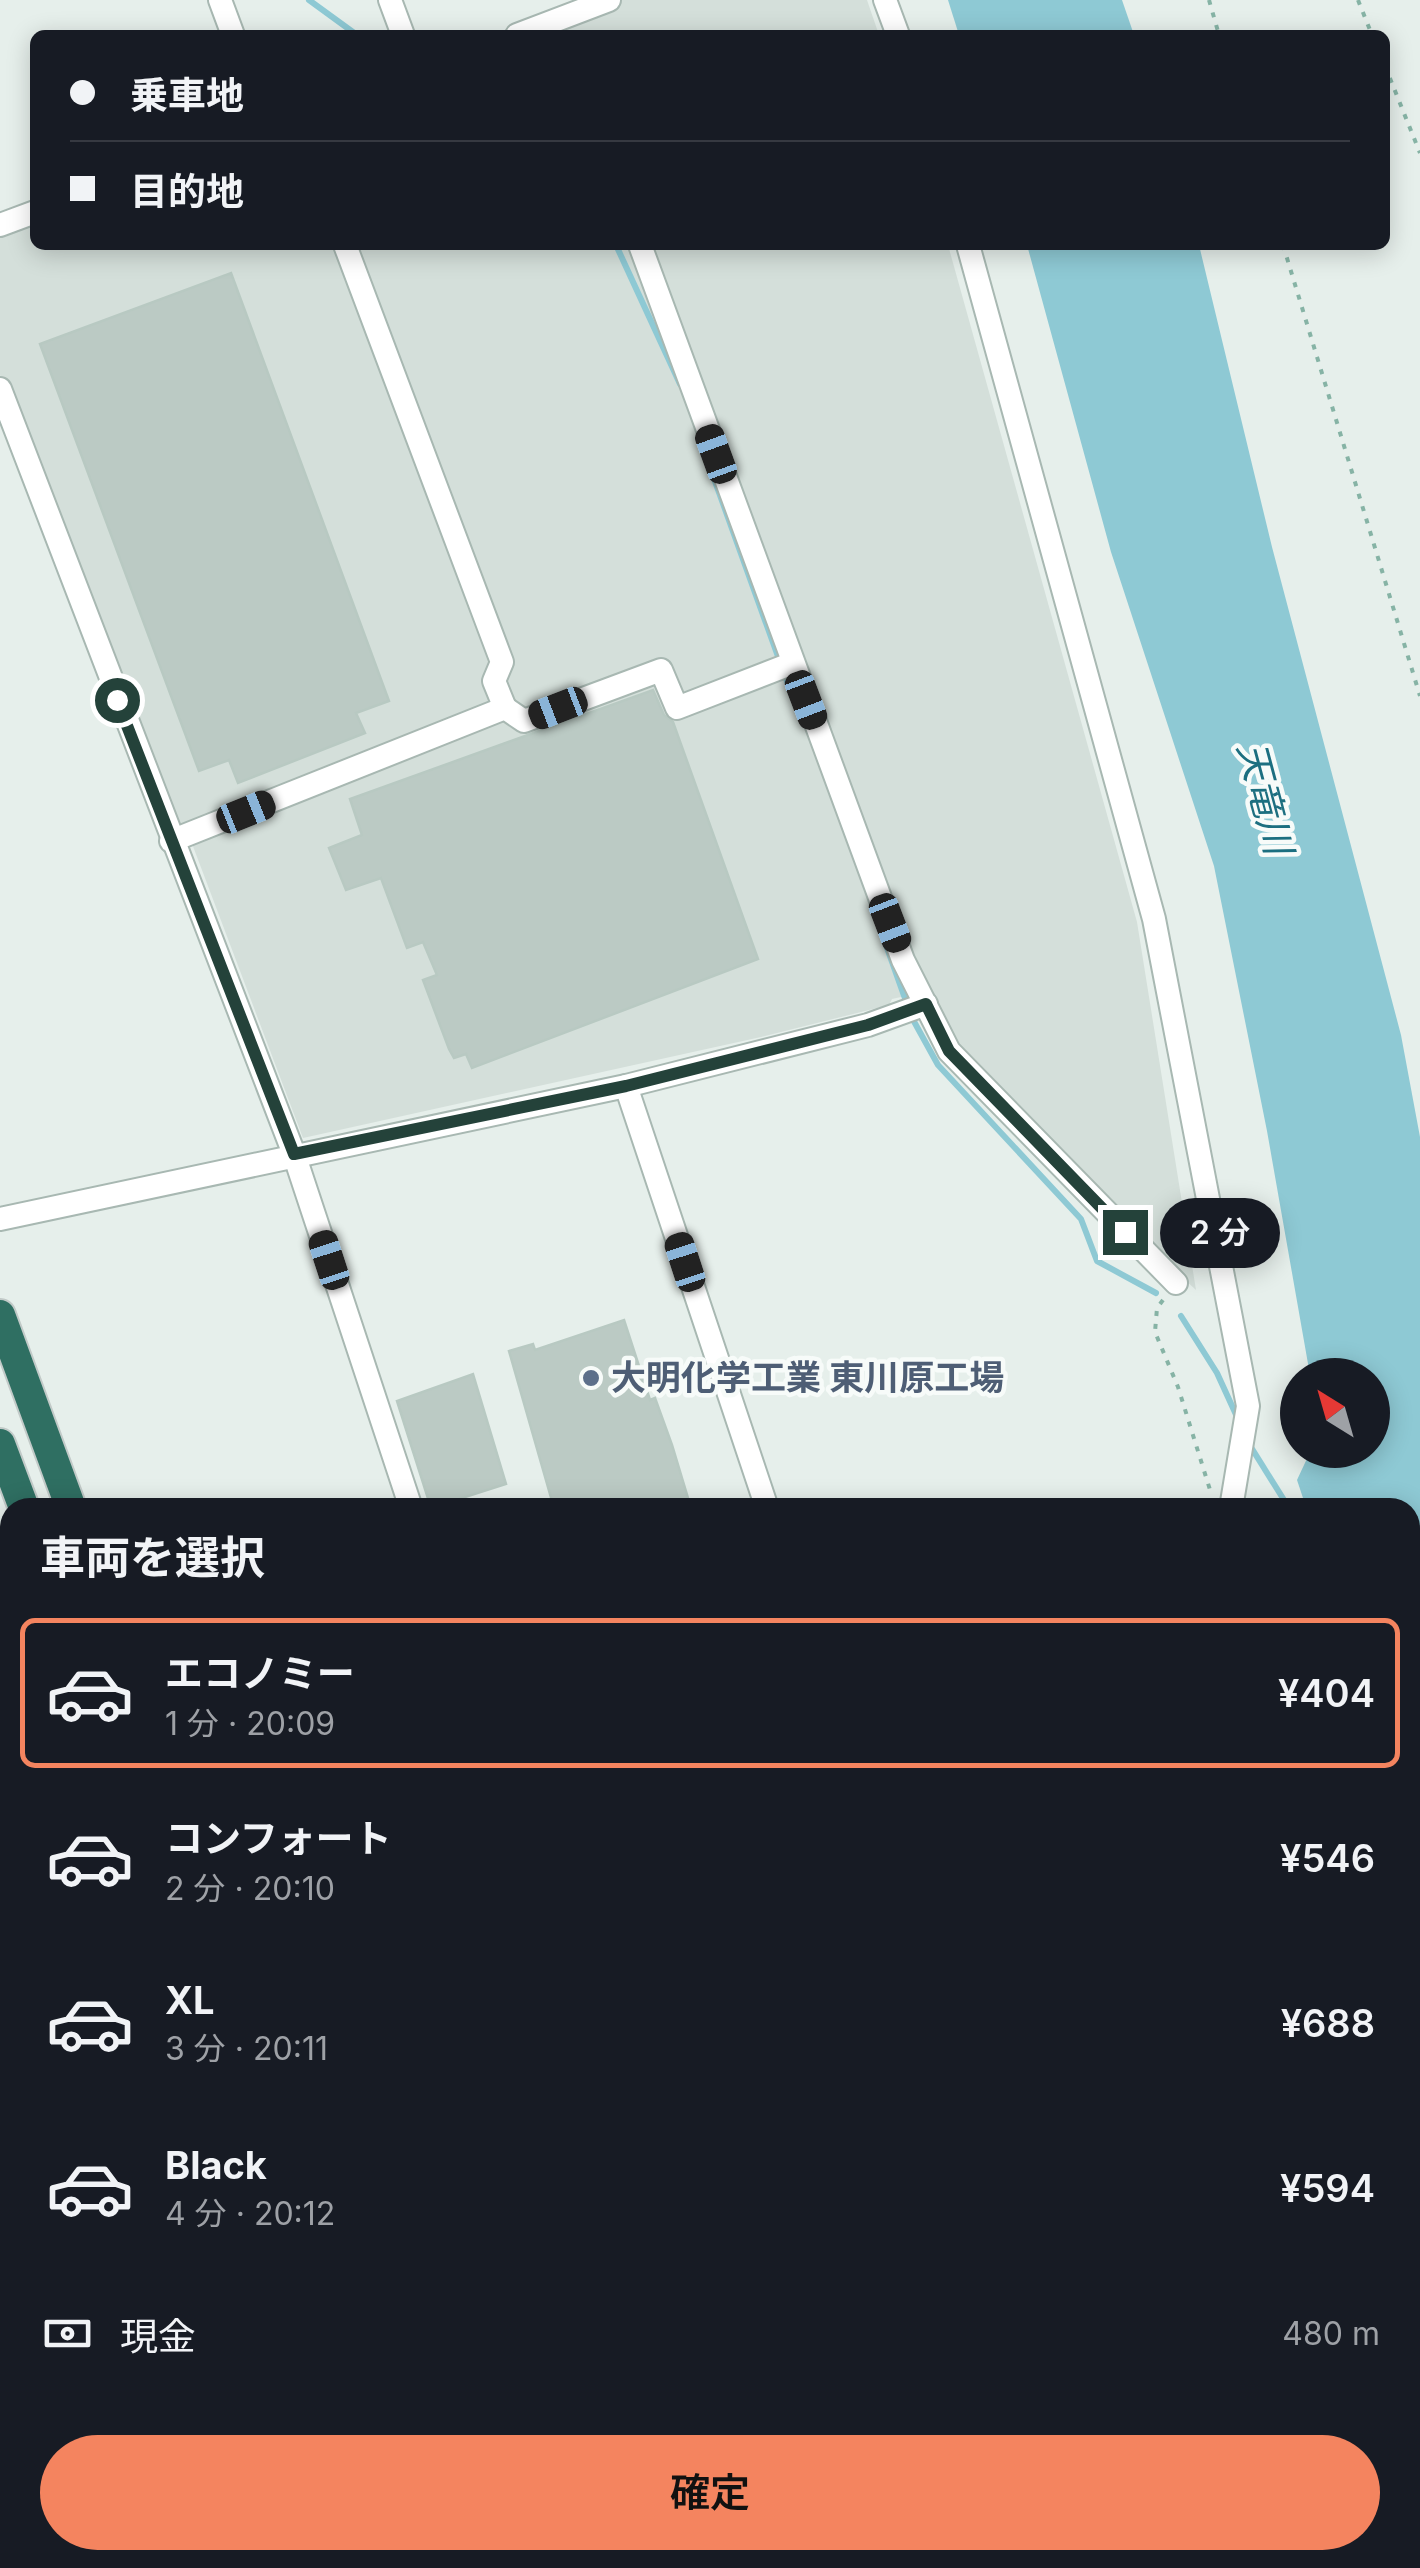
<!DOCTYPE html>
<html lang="ja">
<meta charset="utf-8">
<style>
:root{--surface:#171b24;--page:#20242c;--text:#f1f3f6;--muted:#9ea1a6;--line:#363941;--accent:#f4845f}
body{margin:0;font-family:Inter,"Noto Sans JP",sans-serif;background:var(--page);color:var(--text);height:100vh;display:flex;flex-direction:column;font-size:38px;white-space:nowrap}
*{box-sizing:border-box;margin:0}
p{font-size:32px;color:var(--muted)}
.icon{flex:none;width:55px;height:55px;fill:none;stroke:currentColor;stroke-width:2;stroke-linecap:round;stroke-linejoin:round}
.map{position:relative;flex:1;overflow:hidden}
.details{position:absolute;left:0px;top:1498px;width:1420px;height:1072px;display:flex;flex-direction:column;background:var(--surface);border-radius:30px 30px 0 0;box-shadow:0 5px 25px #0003}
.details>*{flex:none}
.guide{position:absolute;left:30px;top:30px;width:1360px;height:220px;border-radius:15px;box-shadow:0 5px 25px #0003;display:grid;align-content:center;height:220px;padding:0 40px;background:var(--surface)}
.needle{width:65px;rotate:323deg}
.tools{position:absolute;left:1280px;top:1358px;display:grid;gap:20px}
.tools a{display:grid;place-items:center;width:110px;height:110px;border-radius:50%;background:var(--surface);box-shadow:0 5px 25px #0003;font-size:50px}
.end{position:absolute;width:45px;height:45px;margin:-22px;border:12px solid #24423a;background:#fff;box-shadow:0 0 0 5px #fff}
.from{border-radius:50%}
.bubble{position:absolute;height:70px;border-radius:35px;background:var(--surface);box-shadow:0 5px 25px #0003;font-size:32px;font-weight:600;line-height:70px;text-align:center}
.car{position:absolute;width:30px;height:60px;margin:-30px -15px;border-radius:12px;box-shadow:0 0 8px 2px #0007;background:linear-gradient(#222 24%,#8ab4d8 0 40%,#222 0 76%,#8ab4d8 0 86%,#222 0)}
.guide b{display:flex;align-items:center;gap:35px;height:95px;font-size:38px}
.guide b+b{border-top:2px solid var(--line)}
.guide i{width:25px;height:25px;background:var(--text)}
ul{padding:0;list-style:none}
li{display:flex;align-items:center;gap:30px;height:150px;margin:0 20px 15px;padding:0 20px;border:5px solid transparent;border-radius:15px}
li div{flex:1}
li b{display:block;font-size:38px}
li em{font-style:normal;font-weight:600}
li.current{border-color:var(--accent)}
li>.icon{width:90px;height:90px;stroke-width:1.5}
h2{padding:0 40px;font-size:45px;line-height:120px}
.pay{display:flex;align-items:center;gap:25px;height:110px;padding:0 40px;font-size:38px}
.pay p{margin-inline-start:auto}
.cta{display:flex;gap:20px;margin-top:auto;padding:20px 40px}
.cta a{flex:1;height:115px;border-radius:60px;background:var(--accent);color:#111;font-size:40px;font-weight:600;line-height:115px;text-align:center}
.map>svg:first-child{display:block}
.built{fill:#d4dfda}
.water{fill:#8ec9d4}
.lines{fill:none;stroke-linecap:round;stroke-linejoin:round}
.stream{stroke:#8ec9d4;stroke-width:6}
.building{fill:#bbcac4;stroke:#b8c9c2;stroke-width:2.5}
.minor-casing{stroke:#a8b8b2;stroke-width:26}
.highway-casing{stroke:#c2cac8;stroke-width:34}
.path{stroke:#86b3a5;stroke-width:4;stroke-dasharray:5 8;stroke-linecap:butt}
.minor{stroke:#fff;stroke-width:22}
.highway{stroke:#2f6f62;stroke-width:30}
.rail-casing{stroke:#5f7d75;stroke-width:10}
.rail{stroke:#f7fbf9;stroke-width:6;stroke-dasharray:19;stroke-linecap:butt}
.route{stroke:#24423a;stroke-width:12}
.service-dot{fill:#5c6f8a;stroke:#f7fbf9;stroke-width:4}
.labels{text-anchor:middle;stroke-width:9;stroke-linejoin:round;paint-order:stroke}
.service-label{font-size:35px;font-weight:bold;fill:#4e5e75;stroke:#f7fbf9;text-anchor:start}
.water-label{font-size:38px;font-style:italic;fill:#1c6f80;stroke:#f7fbf9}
</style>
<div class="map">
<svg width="1420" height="2568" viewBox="0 0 1420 2568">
<rect width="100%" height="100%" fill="#e6efeb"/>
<!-- built -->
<g class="built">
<polygon points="605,0 867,0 879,35 514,35"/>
<polygon points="35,217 35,245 948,245 1137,922 1196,1290 941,1053 910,995 892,999 889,1005 761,1037 303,1138 191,841 171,825 0,375 0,231"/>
</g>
<!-- water -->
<g class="water">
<polygon points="948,0 1122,0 1134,35 959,35"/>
<polygon points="1027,245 1199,245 1272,547 1401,1035 1420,1137 1420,2025 1410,1967 1410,1508 1306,1507 1297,1480 1311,1450 1372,1450 1372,1375 1310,1375 1267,1131 1214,866 1111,552"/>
<polygon points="1420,2309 1420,2568 1391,2568 1393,2560 1410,2560 1410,2387"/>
</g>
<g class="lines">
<!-- stream -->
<g class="stream">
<polyline points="309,0 357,35"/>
<polyline points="616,245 680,384"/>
<polyline points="703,448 780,662"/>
<polyline points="784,674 804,722"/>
<polyline points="881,931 907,1004"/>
<polyline points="911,1016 938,1065 1081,1219 1097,1261 1156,1293"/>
<polyline points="1181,1316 1217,1373 1238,1419"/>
<polyline points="1249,1444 1289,1508"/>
<polyline points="325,2560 338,2568"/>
<polyline points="209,2568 220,2560"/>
</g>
</g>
<!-- building -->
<g class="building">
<polygon points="231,273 389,701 356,713 365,733 238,783 229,760 199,771 40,344"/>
<polygon points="653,690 664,715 673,722 758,959 472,1068 466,1054 454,1058 449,1049 423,980 437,975 423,942 407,948 381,878 346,890 329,848 362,835 350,799"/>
<polygon points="624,1320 650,1400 655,1398 672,1445 691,1508 554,1508 509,1351 533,1344 535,1350"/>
<polygon points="473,1374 506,1484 431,1508 397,1401"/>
</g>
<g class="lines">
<defs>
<g id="minor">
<polyline points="220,0 233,35"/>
<polyline points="390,0 403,35"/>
<polyline points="885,0 898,35"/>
<polyline points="517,35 609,0"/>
<polyline points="0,225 35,212"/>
<polyline points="345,245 502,662 494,681 505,708"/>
<polyline points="640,245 903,960 949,1051 1176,1283"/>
<polyline points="968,245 1154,919 1248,1406 1231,1508"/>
<polyline points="0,389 294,1154 411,1508"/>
<polyline points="171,841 505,708 524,721 661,670 677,708 793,663"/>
<polyline points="626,1086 767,1508"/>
<polyline points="0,1219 626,1086 868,1025 926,1004"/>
<polyline points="0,2107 10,2110"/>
<polyline points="0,2269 10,2280"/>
<polyline points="0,2557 10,2568"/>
<polyline points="418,2560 423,2568"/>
<polyline points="764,2560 767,2568"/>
<polyline points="908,2560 911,2568"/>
<polyline points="1114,2560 1116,2568"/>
<polyline points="649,2567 669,2560"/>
<polyline points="157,2568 166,2560"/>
<polyline points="1178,2568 1210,2560"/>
<polyline points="1236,2568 1236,2560"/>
</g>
<g id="highway">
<polyline points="0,1315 71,1508"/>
<polyline points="0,1444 24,1508"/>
<polyline points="474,2560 480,2568"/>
<polyline points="513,2560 519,2568"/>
</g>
</defs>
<!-- minor casing -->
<use href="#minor" class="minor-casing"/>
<!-- highway casing -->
<use href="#highway" class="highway-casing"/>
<!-- path -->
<g class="path">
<polyline points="1209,0 1219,35"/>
<polyline points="1358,0 1372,35"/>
<polyline points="1385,66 1420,153"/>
<polyline points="1283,245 1420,696"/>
<polyline points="1163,1300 1157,1308 1155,1332 1178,1387 1211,1493"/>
</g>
<!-- minor -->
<use href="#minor" class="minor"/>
<!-- highway -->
<use href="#highway" class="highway"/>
<defs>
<g id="rail">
<polyline points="0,2408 10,2419"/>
<polyline points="136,2560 143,2568"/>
</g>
</defs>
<!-- rail casing -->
<use href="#rail" class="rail-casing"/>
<!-- rail -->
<use href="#rail" class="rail"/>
</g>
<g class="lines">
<!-- route -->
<polyline class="route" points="117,700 294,1154 626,1086 868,1025 926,1004 949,1051 1125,1232"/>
</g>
<!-- markers -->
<circle class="service-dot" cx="591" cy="1378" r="10"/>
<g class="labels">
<!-- service labels -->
<g class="service-label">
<text x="611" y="1390">大明化学工業 東川原工場</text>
</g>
<!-- water labels -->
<g class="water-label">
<text transform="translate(1265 798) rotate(75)" y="13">天竜川</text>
</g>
</g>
</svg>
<div class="tools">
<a><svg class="needle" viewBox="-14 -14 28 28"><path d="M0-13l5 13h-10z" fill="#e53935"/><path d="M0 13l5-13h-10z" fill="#9ea1a6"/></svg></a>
</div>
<i class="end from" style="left:117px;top:700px"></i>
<i class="end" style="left:1125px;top:1232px"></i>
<div class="bubble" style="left:1160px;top:1198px;width:120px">2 分</div>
<i class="car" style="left:716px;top:454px;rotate:340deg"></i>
<i class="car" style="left:806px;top:700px;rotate:159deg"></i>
<i class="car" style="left:558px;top:708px;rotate:249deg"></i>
<i class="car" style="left:246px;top:812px;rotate:68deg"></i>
<i class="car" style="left:890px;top:923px;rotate:159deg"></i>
<i class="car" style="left:329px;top:1260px;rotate:342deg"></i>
<i class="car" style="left:685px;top:1262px;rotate:342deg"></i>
<div class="guide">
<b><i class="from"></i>乗車地</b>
<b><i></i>目的地</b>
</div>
<section class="details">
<h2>車両を選択</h2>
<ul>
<li class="current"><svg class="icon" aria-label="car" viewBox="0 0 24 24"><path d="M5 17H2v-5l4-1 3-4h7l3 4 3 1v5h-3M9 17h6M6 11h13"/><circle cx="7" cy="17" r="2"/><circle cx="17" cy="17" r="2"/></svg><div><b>エコノミー</b><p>1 分 · 20:09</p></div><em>¥404</em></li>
<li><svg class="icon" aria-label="car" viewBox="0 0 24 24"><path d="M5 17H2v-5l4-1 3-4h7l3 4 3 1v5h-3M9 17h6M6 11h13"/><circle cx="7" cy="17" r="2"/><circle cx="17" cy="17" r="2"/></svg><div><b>コンフォート</b><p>2 分 · 20:10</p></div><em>¥546</em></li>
<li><svg class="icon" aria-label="car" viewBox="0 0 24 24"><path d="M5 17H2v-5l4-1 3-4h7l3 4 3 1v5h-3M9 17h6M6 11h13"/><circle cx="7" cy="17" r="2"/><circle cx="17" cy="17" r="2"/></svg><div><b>XL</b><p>3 分 · 20:11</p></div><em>¥688</em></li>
<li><svg class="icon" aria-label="car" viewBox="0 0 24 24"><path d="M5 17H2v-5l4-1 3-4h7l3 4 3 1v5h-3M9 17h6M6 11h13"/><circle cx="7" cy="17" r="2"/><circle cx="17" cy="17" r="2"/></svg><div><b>Black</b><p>4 分 · 20:12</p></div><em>¥594</em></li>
</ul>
<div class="pay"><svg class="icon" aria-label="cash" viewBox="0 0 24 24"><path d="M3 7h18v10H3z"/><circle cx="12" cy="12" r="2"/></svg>現金<p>480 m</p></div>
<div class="cta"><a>確定</a></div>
</section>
</div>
